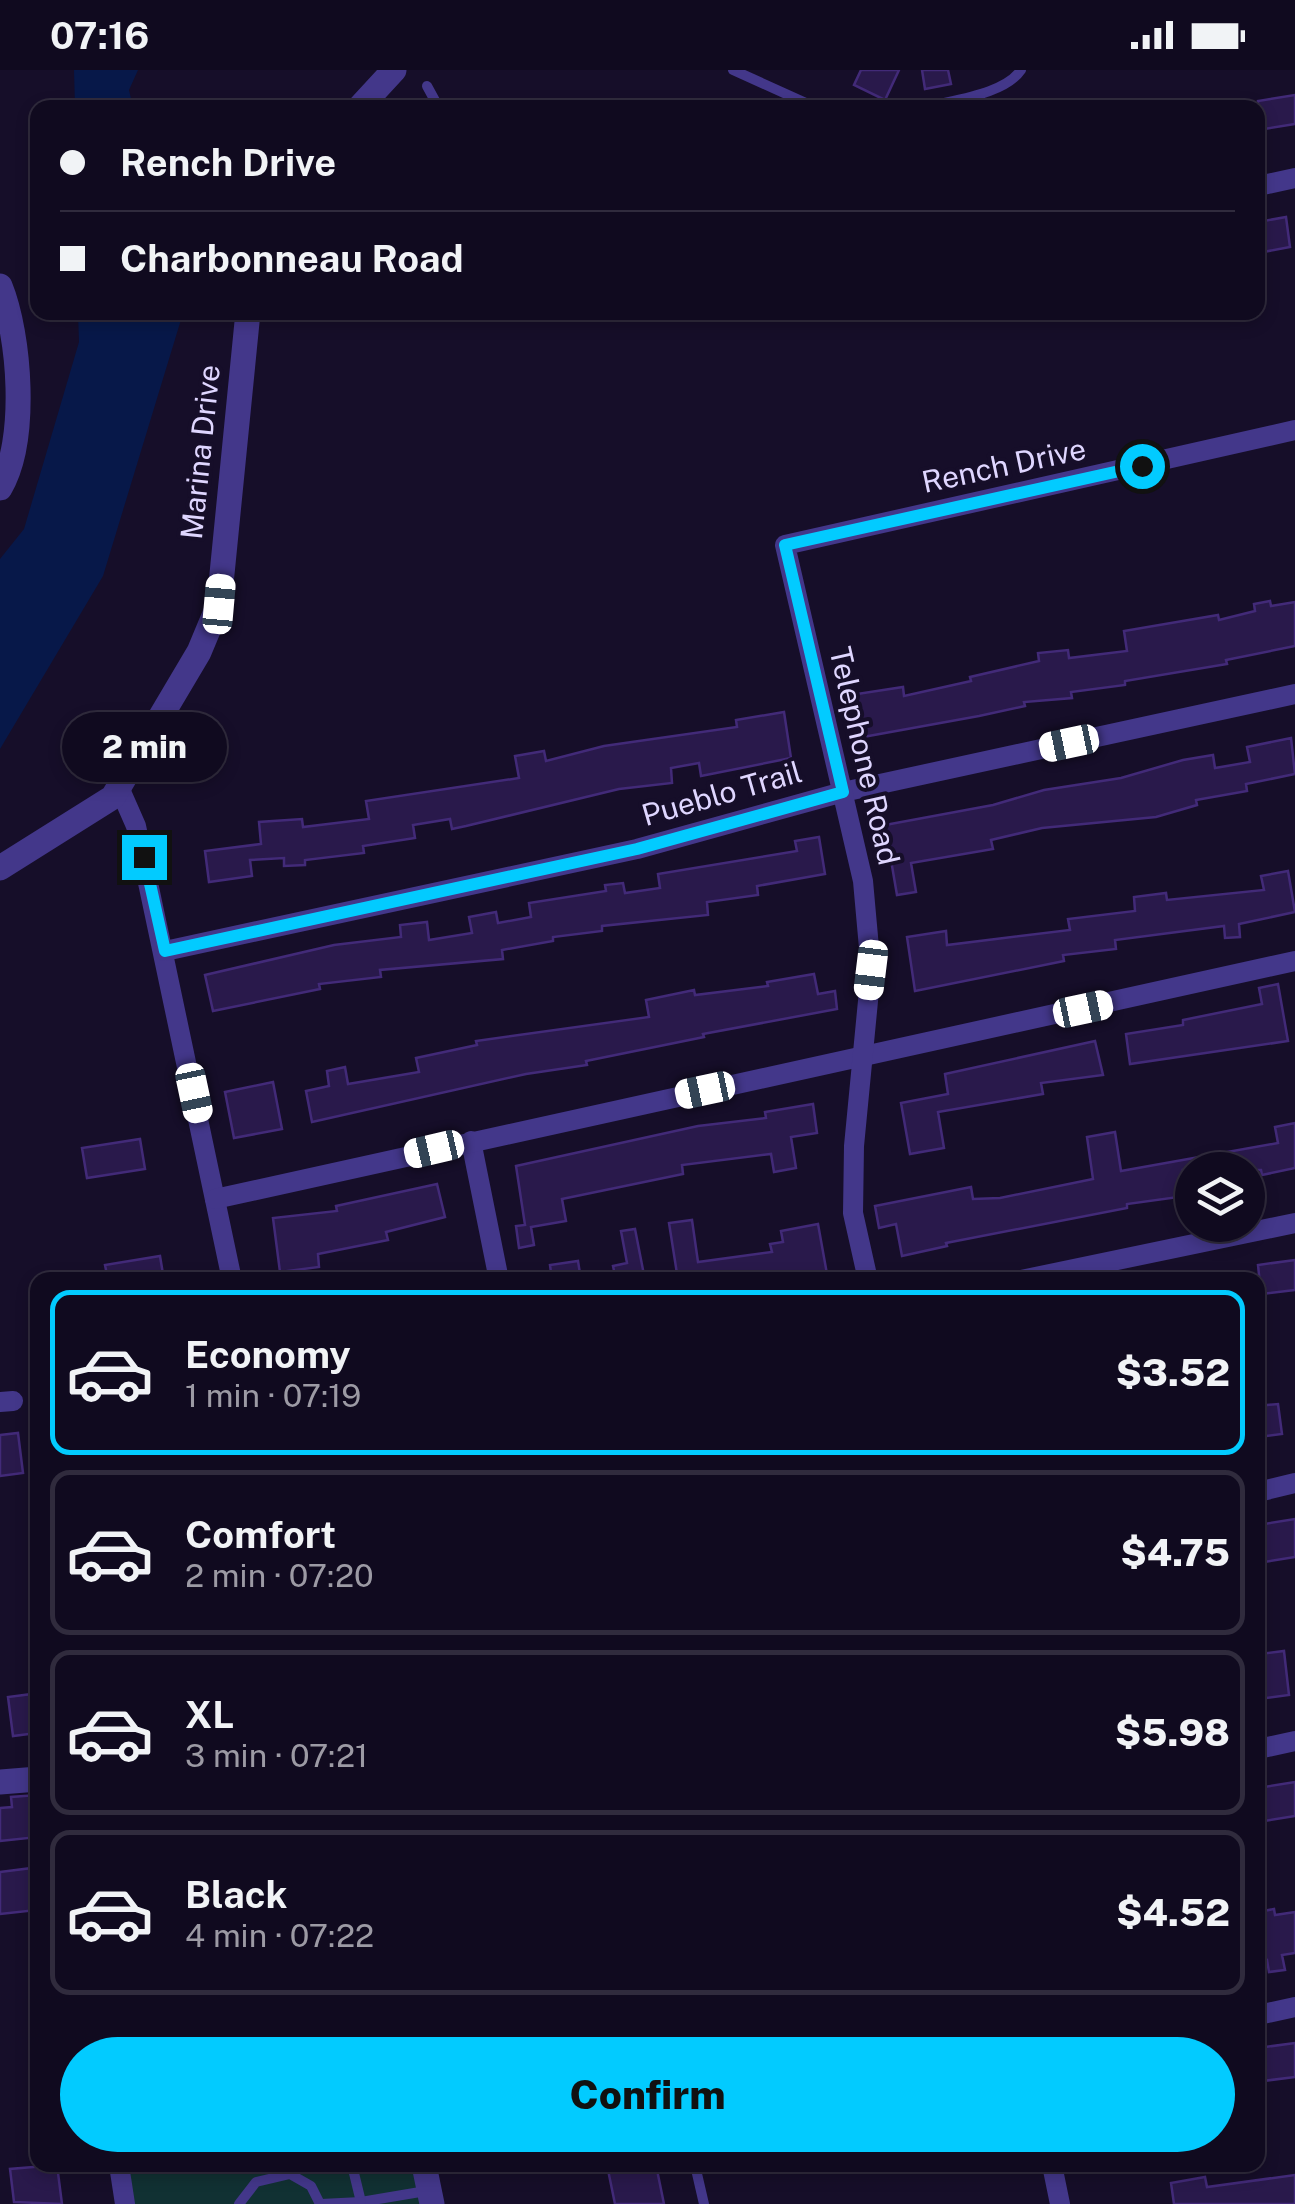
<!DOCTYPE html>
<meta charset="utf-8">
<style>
:root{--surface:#100a1f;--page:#191328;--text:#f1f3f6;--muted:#9c9aa4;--line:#302b3d;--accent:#02cbff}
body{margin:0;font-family:"Public Sans",sans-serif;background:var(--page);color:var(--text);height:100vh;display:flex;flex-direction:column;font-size:38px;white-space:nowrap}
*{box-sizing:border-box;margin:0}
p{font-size:32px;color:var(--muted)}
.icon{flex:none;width:55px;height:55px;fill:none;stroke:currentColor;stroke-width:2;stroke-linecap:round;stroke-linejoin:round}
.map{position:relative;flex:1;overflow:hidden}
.side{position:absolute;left:30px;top:1202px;width:1235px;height:900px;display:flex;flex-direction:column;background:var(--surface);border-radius:20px;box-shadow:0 5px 15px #0003,0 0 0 2px var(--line)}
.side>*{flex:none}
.top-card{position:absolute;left:30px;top:30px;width:1235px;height:220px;border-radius:20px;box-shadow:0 5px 15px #0003,0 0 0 2px var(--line);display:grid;align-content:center;height:220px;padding:0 30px;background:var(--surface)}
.controls{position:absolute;left:1175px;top:1082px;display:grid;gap:20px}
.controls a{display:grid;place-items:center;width:90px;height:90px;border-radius:50%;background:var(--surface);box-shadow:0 5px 15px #0003,0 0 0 2px var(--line);font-size:50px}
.end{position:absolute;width:45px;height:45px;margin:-22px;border:12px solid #02cbff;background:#111;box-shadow:0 0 0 5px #111}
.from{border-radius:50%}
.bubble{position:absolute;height:70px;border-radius:35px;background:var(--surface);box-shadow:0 5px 15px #0003,0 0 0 2px var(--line);font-size:32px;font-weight:800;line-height:70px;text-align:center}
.car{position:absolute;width:30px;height:60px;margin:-30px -15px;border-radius:12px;box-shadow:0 0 8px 2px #0007;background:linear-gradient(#fff 24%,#345 0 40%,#fff 0 76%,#345 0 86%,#fff 0)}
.top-card b{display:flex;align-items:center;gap:35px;height:95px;font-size:38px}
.top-card b+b{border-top:2px solid var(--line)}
.top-card i{width:25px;height:25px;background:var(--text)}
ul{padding:18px 0 0;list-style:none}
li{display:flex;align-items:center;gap:30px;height:165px;margin:0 20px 15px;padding:0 10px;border:5px solid var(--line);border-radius:20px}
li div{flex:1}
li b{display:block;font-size:38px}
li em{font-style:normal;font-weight:800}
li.active{border-color:var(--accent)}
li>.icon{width:90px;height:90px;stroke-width:1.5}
.primary-button{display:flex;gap:20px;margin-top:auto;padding:20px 30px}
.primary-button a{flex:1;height:115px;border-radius:60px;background:var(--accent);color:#111;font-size:40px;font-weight:800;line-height:115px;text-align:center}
.status{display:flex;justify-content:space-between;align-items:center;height:70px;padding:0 50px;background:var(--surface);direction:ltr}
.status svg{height:28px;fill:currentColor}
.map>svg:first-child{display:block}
.green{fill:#113133}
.water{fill:#071849}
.building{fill:#29194b;stroke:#422a78;stroke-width:2.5}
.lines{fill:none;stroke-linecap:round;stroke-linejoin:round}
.service{stroke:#43378a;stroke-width:10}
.minor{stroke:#43378a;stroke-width:20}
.tertiary{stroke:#43378a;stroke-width:25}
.route{stroke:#02cbff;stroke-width:12}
.labels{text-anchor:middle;stroke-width:8;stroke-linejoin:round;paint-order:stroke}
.street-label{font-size:30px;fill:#dfd6ff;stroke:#160e29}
</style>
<div class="status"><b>07:16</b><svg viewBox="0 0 49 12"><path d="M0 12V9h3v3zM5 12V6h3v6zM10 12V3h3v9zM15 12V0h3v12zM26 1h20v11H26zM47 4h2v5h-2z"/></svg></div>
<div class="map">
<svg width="1295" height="2134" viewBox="0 0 1295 2134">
<rect width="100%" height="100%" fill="#160e29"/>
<!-- green -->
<polygon class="green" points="118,2095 423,2095 431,2134 123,2134"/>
<!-- water -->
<g class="water">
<polygon points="74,0 138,0 129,20 133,37 75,37"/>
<polygon points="78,243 183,243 103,506 0,679 0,489 24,459 79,272"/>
</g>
<!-- building -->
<g class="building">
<polygon points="861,0 899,0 885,30 854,15"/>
<polygon points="922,0 948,0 951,14 925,19"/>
<polygon points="1295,25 1295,54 1258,60 1258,31"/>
<polygon points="1286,147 1290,177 1258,183 1258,152"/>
<polygon points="1270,531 1271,536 1295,532 1295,576 1226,590 1227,594 1125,611 1125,615 1071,622 1072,628 1024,632 1025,636 979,646 863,667 857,624 903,617 904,626 971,611 970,607 1039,591 1038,583 1068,580 1069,588 1127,581 1124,561 1218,545 1219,550 1255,541 1254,534"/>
<polygon points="784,642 791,688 701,706 699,693 671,698 672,713 619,719 466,756 452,759 450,749 413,755 415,768 363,776 364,783 305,790 305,795 284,796 284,788 250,790 252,806 209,812 205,781 261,774 259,752 302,749 303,757 369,749 366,731 519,708 515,686 544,681 546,691 604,676 737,657 736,650"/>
<polygon points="1291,668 1295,704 1246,714 1247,721 1196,730 1197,735 1156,747 1042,758 991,770 993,779 911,793 916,822 897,825 885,755 993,735 1044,720 1121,708 1183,690 1213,685 1215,698 1250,692 1247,677"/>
<polygon points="819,767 825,804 757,816 758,825 707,832 708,845 602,856 602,861 553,867 553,871 502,880 503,889 380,900 381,907 319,914 320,919 213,941 205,905 334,875 401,867 400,855 427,852 429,870 472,863 469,847 496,842 498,853 531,847 529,833 606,821 605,815 623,813 625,823 660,818 658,804 797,781 795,771"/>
<polygon points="1288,801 1295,842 1239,854 1240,867 1225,868 1224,856 1115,870 1116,879 1063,885 1064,891 915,921 907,867 946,861 947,875 1070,860 1068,849 1135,841 1134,827 1166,823 1167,830 1264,820 1261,806"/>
<polygon points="814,904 818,924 835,921 837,939 703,964 704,967 586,991 587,995 526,1004 312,1052 306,1021 329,1016 327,1001 345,997 348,1014 419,1002 416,988 477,975 476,971 649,947 646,930 694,920 695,925 768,916 767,912"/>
<polygon points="1278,914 1288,971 1130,994 1126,964 1183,955 1183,950 1262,934 1259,918"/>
<polygon points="1095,971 1103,1005 1041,1013 1043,1024 938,1042 944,1078 910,1084 901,1033 948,1024 945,1004"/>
<polygon points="273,1012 282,1059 234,1068 225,1022"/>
<polygon points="813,1034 817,1063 791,1067 796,1098 774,1102 771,1084 682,1095 683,1104 562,1129 566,1151 531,1157 534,1175 519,1178 516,1156 525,1155 516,1096 698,1056 766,1048 765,1042"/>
<polygon points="1295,1053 1295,1098 1262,1105 1261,1100 1183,1100 1186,1126 1127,1134 1127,1138 946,1173 947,1176 902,1186 896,1154 879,1158 875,1136 971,1117 973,1129 1000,1128 1093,1109 1087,1067 1115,1062 1121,1101 1278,1073 1275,1057"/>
<polygon points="140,1069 145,1099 87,1108 82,1078"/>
<polygon points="437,1114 445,1147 386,1162 388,1170 318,1184 319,1197 280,1202 273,1148 337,1141 336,1136"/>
<polygon points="692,1150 698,1192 772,1182 770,1174 783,1172 781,1161 818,1154 827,1204 794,1210 678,1210 669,1153"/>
<polygon points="635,1159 645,1210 616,1210 613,1196 627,1193 621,1161"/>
<polygon points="160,1186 164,1210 108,1210 105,1195"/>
<polygon points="1295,1190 1295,1220 1261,1224 1258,1195"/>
<polygon points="578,1191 581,1210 552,1210 550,1195"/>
<polygon points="1278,1334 1282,1364 1258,1367 1258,1336"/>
<polygon points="18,1363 23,1403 0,1406 0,1365"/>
<polygon points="1295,1449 1295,1487 1258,1493 1258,1455"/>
<polygon points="1284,1581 1289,1625 1258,1629 1259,1584"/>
<polygon points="32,1624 37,1663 13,1666 8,1627"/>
<polygon points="1295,1712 1295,1746 1258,1752 1258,1718"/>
<polygon points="37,1725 38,1767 0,1771 0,1738 12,1737 11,1727"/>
<polygon points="32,1798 37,1840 0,1844 0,1802"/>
<polygon points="1274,1839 1275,1845 1295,1842 1295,1883 1282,1885 1285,1900 1269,1902 1267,1890 1258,1892 1258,1842"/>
<polygon points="1295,1973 1295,2007 1263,2011 1258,1978"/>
<polygon points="57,2095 62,2134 14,2132 10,2099"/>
<polygon points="607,2095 656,2095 664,2134 615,2134"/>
<polygon points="1295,2105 1295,2134 1174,2134 1171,2113 1205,2107 1207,2117"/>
</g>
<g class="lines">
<!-- service -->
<g class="service">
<polyline points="733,0 817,38"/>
<polyline points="427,16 439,38"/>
<path d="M924 38C951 30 1004 25 1021 0"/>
<polyline points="352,2095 361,2132 426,2121"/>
<polyline points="695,2095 704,2134"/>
<polyline points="239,2134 256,2112 290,2104 311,2116 320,2134"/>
<polyline points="321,2134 361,2132"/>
</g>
<!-- minor -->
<g class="minor">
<polyline points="1258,116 1295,108"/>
<polyline points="118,715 136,756 232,1210"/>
<polyline points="165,881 637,779 843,722 1295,624"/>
<polyline points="471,1071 499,1210"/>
<polyline points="215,1129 1295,891"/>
<polyline points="868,1210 853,1143 854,1076 871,900 863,811 785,475 1295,360"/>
<polyline points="1021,1210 1295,1153"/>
<polyline points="0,1332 13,1331"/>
<polyline points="1258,1422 1295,1413"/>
<polyline points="1258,1679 1295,1671"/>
<polyline points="1258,1945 1295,1937"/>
<polyline points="119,2095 125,2134"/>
<polyline points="1052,2095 1060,2134"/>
</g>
<!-- tertiary -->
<g class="tertiary">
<polyline points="359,38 394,0"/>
<path d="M0 216C20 265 28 371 0 418"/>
<polyline points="0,798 113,727 199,582 219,534 248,242"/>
<polyline points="0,1712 38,1709"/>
<polyline points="424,2095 432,2134"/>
</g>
</g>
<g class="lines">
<!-- route -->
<polyline class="route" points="144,787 165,881 637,779 843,722 785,475 1142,396"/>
</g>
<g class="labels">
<!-- street labels -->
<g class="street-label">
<text transform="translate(201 382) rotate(-84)" y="10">Marina Drive</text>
<text transform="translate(1004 396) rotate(-12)" y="10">Rench Drive</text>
<text transform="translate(864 686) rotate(77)" y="10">Telephone Road</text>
<text transform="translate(722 724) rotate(-16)" y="10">Pueblo Trail</text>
</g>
</g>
</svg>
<div class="controls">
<a><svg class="icon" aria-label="layers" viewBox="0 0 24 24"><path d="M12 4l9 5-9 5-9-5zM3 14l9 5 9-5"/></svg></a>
</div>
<i class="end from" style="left:1142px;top:396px"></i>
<i class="end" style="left:144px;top:787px"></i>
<div class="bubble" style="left:62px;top:642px;width:165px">2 min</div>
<i class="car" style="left:219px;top:534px;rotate:5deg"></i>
<i class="car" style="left:1069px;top:673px;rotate:258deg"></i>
<i class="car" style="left:871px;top:900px;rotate:187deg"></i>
<i class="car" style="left:1083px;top:939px;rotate:78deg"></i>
<i class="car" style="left:705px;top:1020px;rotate:258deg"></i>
<i class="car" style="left:194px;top:1023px;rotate:168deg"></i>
<i class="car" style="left:434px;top:1079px;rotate:257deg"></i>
<div class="top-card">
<b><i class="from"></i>Rench Drive</b>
<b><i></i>Charbonneau Road</b>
</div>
<section class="side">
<ul>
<li class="active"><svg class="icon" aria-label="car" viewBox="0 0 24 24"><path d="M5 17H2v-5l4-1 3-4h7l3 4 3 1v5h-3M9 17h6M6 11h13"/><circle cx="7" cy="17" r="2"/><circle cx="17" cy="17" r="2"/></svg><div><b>Economy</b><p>1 min · 07:19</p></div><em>$3.52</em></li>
<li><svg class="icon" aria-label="car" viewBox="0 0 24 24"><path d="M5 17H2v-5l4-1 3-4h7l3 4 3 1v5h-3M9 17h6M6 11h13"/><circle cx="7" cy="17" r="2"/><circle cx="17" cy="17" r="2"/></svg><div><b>Comfort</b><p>2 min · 07:20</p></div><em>$4.75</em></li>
<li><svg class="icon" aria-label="car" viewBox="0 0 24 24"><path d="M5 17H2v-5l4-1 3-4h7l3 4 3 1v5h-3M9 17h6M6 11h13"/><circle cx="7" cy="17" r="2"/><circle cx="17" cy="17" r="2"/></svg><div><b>XL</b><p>3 min · 07:21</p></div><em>$5.98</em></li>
<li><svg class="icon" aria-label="car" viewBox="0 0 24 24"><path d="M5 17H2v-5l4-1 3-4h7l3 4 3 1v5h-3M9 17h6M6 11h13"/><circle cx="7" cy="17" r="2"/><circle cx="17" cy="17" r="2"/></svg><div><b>Black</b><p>4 min · 07:22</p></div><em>$4.52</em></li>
</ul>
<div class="primary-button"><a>Confirm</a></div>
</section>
</div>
